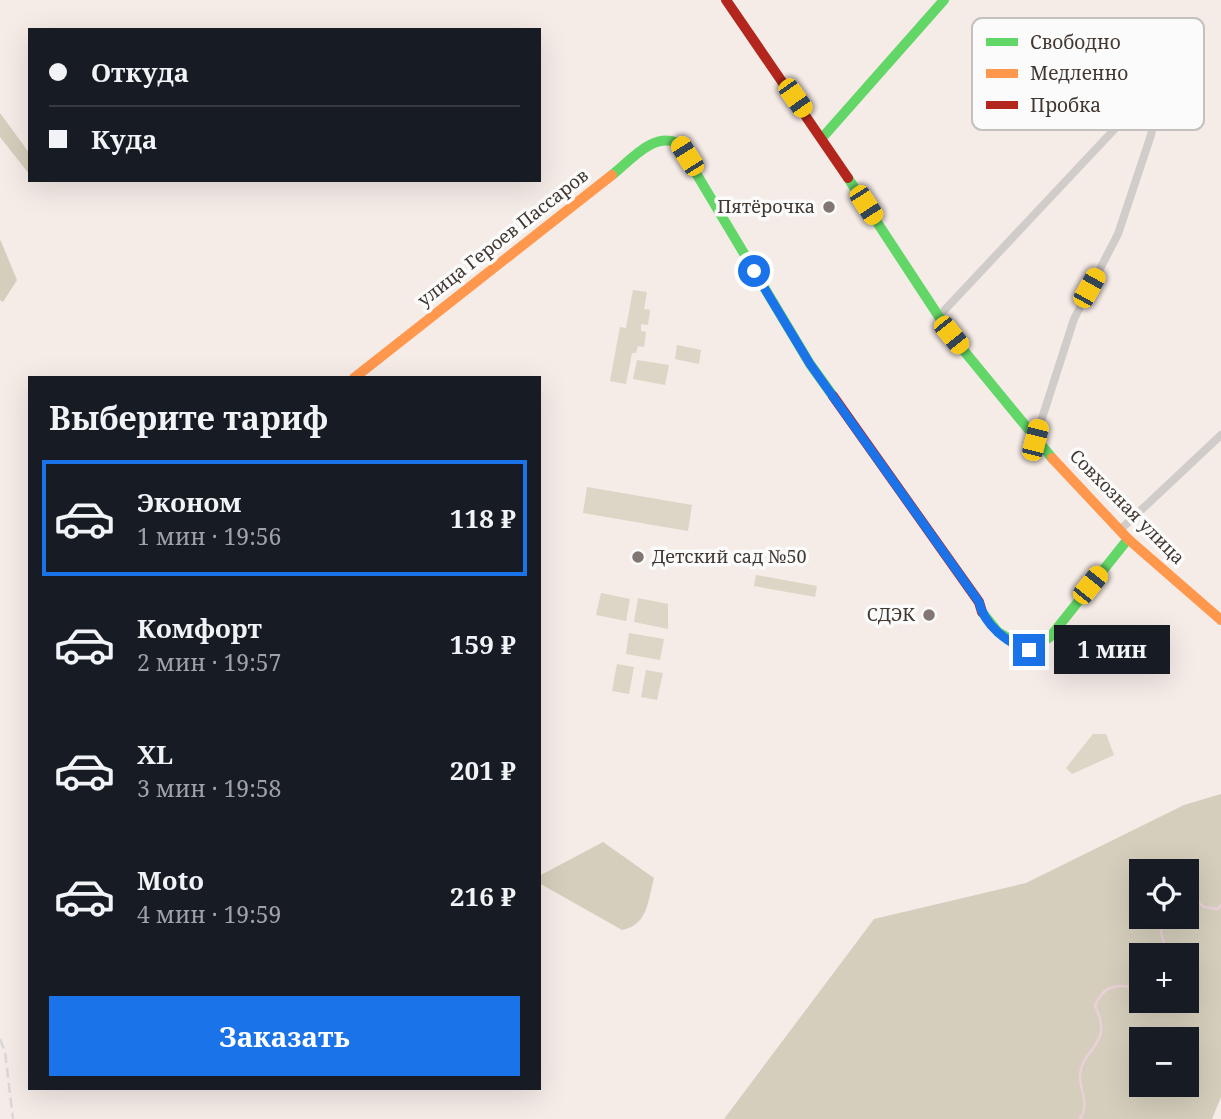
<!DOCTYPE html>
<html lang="ru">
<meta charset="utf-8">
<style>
:root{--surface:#171b24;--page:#242831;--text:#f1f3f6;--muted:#9ea1a6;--line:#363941;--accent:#1a73e8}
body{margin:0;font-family:"Noto Serif",serif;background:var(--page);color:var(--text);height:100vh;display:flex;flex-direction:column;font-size:26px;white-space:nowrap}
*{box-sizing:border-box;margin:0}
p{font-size:23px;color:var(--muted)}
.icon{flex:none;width:38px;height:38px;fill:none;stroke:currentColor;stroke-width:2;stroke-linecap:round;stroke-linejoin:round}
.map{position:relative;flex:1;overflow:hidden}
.side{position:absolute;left:28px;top:376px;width:513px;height:714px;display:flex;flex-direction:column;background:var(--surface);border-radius:0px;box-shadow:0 7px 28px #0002}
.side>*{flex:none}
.banner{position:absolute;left:28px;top:28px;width:513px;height:154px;border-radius:0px;box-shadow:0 7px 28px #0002;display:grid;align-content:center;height:154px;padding:0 21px;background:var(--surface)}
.controls{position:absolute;left:1129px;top:859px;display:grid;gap:14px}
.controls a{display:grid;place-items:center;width:70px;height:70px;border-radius:0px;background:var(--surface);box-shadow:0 7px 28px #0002;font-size:35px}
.end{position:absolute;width:32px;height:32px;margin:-16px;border:9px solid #1a73e8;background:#fff;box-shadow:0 0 0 4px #fff}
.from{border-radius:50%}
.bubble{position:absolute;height:49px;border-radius:0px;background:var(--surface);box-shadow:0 7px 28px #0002;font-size:23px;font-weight:700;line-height:49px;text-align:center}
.car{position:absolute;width:21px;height:42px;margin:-21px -10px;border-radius:9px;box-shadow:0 0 5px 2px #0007;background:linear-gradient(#f5c518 24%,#345 0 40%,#f5c518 0 76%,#345 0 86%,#f5c518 0)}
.banner b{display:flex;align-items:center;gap:24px;height:66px;font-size:26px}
.banner b+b{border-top:2px solid var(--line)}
.banner i{width:18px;height:18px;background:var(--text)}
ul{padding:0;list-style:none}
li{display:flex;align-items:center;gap:21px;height:116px;margin:0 14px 10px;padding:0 7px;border:4px solid transparent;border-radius:0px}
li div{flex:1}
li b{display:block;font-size:26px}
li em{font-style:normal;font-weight:700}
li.current{border-color:var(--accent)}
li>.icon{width:63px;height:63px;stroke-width:1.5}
h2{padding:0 21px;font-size:32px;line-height:84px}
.action{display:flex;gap:14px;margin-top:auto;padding:14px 21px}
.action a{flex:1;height:80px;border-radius:0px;background:var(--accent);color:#fff;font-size:28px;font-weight:700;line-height:80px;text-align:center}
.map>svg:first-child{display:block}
.green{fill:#dcd6c7}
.forest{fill:#d5cebc;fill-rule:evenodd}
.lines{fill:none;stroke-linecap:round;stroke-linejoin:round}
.stream{stroke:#ead0d9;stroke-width:2.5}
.street{stroke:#d0ccca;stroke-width:8}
.fast{stroke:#63d668;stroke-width:10}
.slow{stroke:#ff974d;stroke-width:10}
.jam{stroke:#b3261e;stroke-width:10}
.rail{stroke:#dbd7d7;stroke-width:2.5;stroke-dasharray:10 5;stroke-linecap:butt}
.route{stroke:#1a73e8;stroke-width:9}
.poi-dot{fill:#817671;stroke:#fafbfa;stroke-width:2.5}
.labels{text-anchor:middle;stroke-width:7;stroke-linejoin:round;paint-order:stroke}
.poi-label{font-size:18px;fill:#423731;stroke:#fafbfa;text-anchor:end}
.street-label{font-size:18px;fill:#423731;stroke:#fafbfa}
.key{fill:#fafbfa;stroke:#c3c0be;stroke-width:2}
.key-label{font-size:19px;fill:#423731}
</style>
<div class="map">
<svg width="1221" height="1119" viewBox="0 0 1221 1119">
<rect width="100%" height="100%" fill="#f5ebe7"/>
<!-- green -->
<g class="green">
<polygon points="633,290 647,292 644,309 650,310 648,325 641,324 641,331 646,332 644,347 638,346 636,353 632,353 626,384 610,381 620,327 626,328"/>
<polygon points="677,345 701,350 699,364 675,359"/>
<polygon points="637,360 669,365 665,385 633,379"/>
<polygon points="587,487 692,505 688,531 583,513"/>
<polygon points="756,575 817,586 815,597 754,586"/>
<polygon points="601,593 630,599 626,621 596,615"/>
<polygon points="638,598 668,604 668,629 634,622"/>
<polygon points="629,633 664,639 660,660 626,654"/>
<polygon points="617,664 634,667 629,694 612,691"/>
<polygon points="646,670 663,673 657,700 641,697"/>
<polygon points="1093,734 1106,734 1114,755 1072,774 1066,768"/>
</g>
<!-- forest -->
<g class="forest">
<polygon points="0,113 30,154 30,175 0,137"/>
<polygon points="0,239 17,280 3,302 0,300"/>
<path d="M1221 794V1097L1212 1119H724L874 919 1026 883 1184 805ZM1141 872H1186V917H1141ZM1141 956H1186V1001H1141ZM1141 1040H1186V1085H1141Z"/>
<path d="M603 842 654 878C648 900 648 925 622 930L539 883V876Z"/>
</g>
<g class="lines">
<!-- stream -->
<g class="stream">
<polyline points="1186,901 1194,899 1204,907 1218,909 1221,905"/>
<polyline points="1165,917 1161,933 1168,956"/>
<path d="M1080 1119C1090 1104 1080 1092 1080 1076 1081 1048 1115 1045 1095 1006 1104 983 1120 983 1141 990"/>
</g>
<!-- street -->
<g class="street">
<polyline points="939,316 1140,102 1152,110 1154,119 1151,135 1118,234 1074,319 1035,440"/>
<polyline points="1120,530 1221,435"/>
</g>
<!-- fast -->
<g class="fast">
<polyline points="822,138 944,0"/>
<path d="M612 175C631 160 653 132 678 143L810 364 833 396"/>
<polyline points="848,178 951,335 1052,458"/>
<polyline points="982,612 998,632 1029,650 1050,637 1128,539"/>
</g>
<!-- slow -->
<g class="slow">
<polyline points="354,378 612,175"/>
<polyline points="1052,458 1128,539 1221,620"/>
</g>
<!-- jam -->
<g class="jam">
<polyline points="726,0 848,178"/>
<polyline points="833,396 979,602 982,612"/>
</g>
<!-- rail -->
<polyline class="rail" points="0,1039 5,1052 13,1119"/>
</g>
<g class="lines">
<!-- route -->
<path class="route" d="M754 271 810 364 979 602C984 625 1008 644 1029 650"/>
</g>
<!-- markers -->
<g class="poi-dot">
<circle cx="829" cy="207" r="7"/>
<circle cx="638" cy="557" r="7"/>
<circle cx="929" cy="615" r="7"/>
</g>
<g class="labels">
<!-- poi labels -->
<g class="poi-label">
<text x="815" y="213">Пятёрочка</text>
<text x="652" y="563" text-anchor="start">Детский сад №50</text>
<text x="915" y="621">СДЭК</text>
</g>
<!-- street labels -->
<g class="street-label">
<text transform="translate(503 238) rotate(-38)" y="6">улица Героев Пассаров</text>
<text transform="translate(1127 507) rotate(45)" y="6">Совхозная улица</text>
</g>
</g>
<!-- legend -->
<rect x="972" y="18" width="232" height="112" rx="10" class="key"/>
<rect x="986" y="38" width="32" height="8" fill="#63d668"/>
<rect x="986" y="69" width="32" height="9" fill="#ff974d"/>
<rect x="986" y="101" width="32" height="8" fill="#b3261e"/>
<g class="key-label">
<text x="1030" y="49">Свободно</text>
<text x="1030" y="80">Медленно</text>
<text x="1030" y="112">Пробка</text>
</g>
</svg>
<div class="controls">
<a><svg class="icon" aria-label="locate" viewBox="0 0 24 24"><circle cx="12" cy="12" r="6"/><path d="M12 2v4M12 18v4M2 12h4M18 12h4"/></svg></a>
<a>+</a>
<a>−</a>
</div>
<i class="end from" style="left:754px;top:271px"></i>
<i class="end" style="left:1029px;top:650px"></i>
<div class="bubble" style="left:1054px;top:625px;width:116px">1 мин</div>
<i class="car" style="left:795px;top:98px;rotate:145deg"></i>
<i class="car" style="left:687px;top:156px;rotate:328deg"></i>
<i class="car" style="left:866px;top:205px;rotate:147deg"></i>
<i class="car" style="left:1089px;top:288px;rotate:29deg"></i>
<i class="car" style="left:951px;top:335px;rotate:141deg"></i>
<i class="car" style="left:1035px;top:440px;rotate:14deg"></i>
<i class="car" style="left:1090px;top:585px;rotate:39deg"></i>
<div class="banner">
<b><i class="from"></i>Откуда</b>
<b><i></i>Куда</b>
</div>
<section class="side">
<h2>Выберите тариф</h2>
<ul>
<li class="current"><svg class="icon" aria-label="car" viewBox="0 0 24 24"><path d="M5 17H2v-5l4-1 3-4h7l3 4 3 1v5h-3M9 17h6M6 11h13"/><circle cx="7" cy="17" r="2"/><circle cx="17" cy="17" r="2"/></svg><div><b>Эконом</b><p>1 мин · 19:56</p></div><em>118 ₽</em></li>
<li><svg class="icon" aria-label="car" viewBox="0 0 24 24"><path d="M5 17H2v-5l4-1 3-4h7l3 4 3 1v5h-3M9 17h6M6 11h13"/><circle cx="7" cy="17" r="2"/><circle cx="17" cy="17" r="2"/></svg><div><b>Комфорт</b><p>2 мин · 19:57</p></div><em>159 ₽</em></li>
<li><svg class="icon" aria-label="car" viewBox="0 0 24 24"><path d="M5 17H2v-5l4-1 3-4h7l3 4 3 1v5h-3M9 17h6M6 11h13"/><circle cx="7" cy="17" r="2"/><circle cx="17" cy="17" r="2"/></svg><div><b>XL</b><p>3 мин · 19:58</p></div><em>201 ₽</em></li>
<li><svg class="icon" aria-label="car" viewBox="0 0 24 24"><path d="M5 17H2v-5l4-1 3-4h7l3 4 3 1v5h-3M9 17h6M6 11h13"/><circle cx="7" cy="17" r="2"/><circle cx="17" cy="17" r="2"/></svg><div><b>Moto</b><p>4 мин · 19:59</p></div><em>216 ₽</em></li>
</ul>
<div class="action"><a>Заказать</a></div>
</section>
</div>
